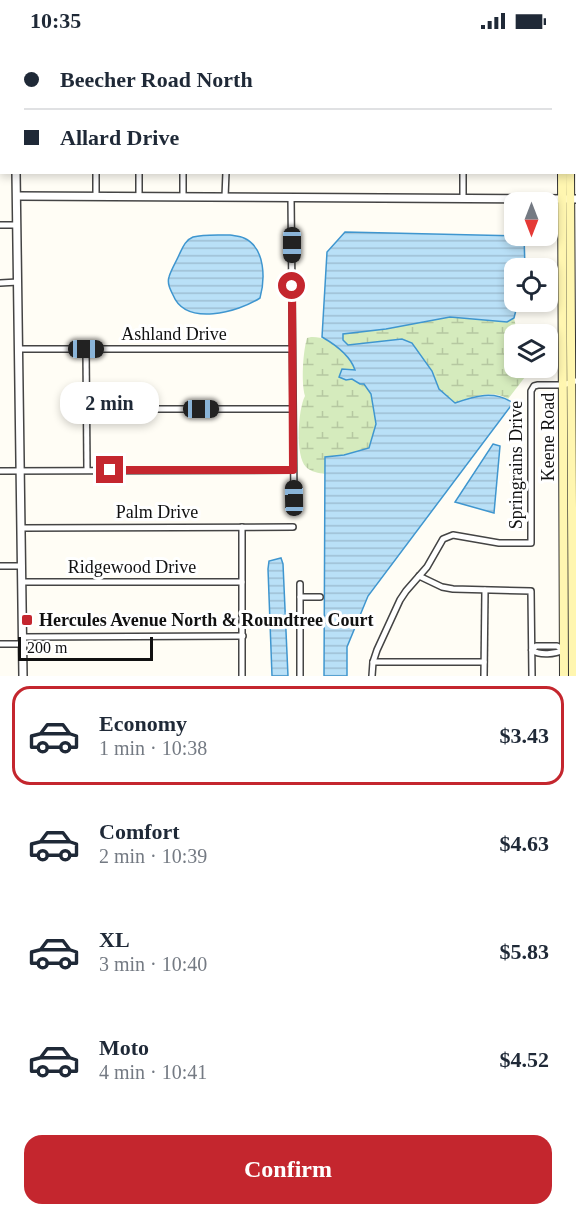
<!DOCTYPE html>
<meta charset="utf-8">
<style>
:root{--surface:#fff;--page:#f2f2f3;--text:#1f2937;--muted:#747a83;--line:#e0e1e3;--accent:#c4262e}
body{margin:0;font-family:"Times New Roman",serif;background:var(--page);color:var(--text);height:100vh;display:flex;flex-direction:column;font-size:22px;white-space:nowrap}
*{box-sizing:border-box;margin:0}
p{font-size:20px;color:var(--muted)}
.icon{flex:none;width:33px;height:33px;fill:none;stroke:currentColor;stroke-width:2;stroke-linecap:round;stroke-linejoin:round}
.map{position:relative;height:634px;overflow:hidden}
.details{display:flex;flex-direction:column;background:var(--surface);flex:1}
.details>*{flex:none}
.top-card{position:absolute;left:0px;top:0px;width:576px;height:132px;box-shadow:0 3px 9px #0003;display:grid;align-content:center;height:132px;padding:0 24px;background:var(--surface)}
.needle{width:39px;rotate:180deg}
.fabs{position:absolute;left:504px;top:150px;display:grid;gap:12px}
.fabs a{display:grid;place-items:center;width:54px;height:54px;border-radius:12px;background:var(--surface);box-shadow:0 3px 9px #0003;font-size:30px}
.scale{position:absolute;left:18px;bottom:15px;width:135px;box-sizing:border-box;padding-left:6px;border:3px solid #111;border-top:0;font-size:16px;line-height:21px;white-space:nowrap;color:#111;-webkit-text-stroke:4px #fff;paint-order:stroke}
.end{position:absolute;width:27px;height:27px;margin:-14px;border:8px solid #c4262e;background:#fff;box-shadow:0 0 0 3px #fff}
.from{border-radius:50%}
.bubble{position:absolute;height:42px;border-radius:18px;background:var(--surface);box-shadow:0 3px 9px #0003;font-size:20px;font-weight:800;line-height:42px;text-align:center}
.car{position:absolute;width:18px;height:36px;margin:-18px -9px;border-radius:8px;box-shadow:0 0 4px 2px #0007;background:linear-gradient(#222 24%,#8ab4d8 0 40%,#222 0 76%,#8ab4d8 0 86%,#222 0)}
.top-card b{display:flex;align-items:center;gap:21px;height:57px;font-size:22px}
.top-card b+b{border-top:2px solid var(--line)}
.top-card i{width:15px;height:15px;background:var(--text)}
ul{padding:10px 0 0;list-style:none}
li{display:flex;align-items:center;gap:18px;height:99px;margin:0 12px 9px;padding:0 12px;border:3px solid transparent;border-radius:18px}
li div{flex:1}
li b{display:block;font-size:22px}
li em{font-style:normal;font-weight:800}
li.current{border-color:var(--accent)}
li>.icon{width:54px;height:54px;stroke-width:1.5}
.action{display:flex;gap:12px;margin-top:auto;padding:12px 24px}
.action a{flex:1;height:69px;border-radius:18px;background:var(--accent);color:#fff;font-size:24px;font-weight:800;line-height:69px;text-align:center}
.status{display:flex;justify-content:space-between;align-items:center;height:42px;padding:0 30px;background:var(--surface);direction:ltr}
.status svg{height:16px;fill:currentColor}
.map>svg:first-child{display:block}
.wetland{fill:url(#wetland-marsh)}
.water{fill:url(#water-rules);stroke:#3f96cf;stroke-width:1.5}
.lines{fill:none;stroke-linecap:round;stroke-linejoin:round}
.minor-casing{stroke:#444;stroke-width:8}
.tertiary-casing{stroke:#444;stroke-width:10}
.secondary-casing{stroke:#333;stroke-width:10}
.minor{stroke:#fff;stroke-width:5}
.tertiary{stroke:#fff;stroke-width:7}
.secondary{stroke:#fff6b0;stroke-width:8}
.route{stroke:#c4262e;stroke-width:8}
.poi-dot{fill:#c4262e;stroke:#fff;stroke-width:2}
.labels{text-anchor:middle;stroke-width:6;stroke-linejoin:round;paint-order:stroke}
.street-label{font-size:18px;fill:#111;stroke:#fff}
.poi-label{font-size:18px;font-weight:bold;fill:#111;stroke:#fff;text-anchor:start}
</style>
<div class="status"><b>10:35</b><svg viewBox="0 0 49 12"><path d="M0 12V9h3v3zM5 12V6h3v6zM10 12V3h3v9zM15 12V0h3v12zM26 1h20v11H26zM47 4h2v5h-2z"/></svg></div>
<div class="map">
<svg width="576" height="634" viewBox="0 0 576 634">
<defs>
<pattern id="wetland-marsh" width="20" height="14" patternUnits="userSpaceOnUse" patternTransform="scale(1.5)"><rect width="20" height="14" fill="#d5ebbd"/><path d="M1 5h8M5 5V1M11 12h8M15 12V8" fill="none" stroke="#b6c8a1"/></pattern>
<pattern id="water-rules" width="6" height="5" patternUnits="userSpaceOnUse" patternTransform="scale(1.5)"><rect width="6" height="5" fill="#b9e0f7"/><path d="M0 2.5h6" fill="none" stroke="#9ebfd3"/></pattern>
</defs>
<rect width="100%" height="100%" fill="#fffdf5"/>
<!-- wetland -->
<g class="wetland">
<path d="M450 275 507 279 514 276 516 285 529 292H514V326H525V335L508 357C493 347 470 355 455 361L439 347 432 329 402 297 347 303 343 298V292L386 287Z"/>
<path d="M311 295C331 294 348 311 356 329L352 337 360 342 364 341 371 352 376 382 369 406 344 413 325 415V432C319 431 311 430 306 425 295 414 298 367 305 354 301 340 303 310 307 296Z"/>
</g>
<!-- water -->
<g class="water">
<path d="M345 190 524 194 525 226H514V260H518L514 276 507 280 450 275 386 287 343 292V298L348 303 402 297 412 301 432 329 439 347 455 361C475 354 494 348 513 361L368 554 347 605V634H324L325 415 344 413 369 406 376 382 371 352 364 342H360L352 337 346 338 339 335 342 327 355 328C350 313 336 303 322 295L327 210Z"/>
<path d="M230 193C235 194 240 194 244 196 266 206 265 238 260 256 238 270 186 285 173 253 170 247 167 241 169 235 171 228 176 220 179 213 182 207 185 198 193 195 204 192 219 193 230 193Z"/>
<polygon points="493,402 500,404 494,471 455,460"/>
<polygon points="281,516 283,522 288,634 272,634 268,527 269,519"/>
</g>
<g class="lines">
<defs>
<g id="minor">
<polyline points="268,0 268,2"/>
<polyline points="318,0 318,2"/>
<polyline points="461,0 461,2"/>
<polyline points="574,14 576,13"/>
<polyline points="574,18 576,18"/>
<polyline points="0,68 2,68"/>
<polyline points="96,130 96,154"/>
<polyline points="139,130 139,154"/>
<polyline points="183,130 183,154"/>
<polyline points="463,130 463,155"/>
<polyline points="225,155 226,130"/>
<polyline points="291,155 294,456"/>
<polyline points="0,183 17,183"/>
<polyline points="0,241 18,240"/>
<polyline points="19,307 292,307"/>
<polyline points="86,307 87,428"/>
<polyline points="86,367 293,367"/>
<polyline points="0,429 293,428"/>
<polyline points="242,485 242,634"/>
<polyline points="21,486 293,485"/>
<polyline points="0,524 22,524"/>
<polyline points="419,534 442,545 453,547 531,549 532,634"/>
<polyline points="22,540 242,540"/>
<polyline points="300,555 320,555"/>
<polyline points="23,595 243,594"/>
<polyline points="0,602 23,602"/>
<polyline points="532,608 536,604 557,604 564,608"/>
<path d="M532 608C540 614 555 612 564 608"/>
<polyline points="373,620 484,620"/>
<polyline points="300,634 300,542"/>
<polyline points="372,634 373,620 377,608 400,558 406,549 427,525 443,497 453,493 499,501 531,501 531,349 534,344 538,343 563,343 576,339"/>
<polyline points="484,634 485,548"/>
</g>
<g id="tertiary">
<polyline points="15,0 15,2"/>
<polyline points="16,130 23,634"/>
<polyline points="17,154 576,157"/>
</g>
<g id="secondary">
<polyline points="562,0 562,2"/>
<polyline points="570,0 570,2"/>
<polyline points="562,130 564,634"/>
<polyline points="570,130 573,634"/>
</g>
</defs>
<!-- minor casing -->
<use href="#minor" class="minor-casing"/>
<!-- tertiary casing -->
<use href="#tertiary" class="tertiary-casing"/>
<!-- secondary casing -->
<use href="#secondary" class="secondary-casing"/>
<!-- minor -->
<use href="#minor" class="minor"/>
<!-- tertiary -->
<use href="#tertiary" class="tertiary"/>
<!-- secondary -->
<use href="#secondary" class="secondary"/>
</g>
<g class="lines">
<!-- route -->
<polyline class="route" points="110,428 293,428 292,244"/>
</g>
<!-- markers -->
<rect class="poi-dot" x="21" y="572" width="12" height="12" rx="3"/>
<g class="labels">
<!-- street labels -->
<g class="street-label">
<text x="174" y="298">Ashland Drive</text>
<text transform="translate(548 395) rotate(-90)" y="6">Keene Road</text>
<text transform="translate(516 423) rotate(-90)" y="6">Springrains Drive</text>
<text x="157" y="476">Palm Drive</text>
<text x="132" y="531">Ridgewood Drive</text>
</g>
<!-- poi labels -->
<g class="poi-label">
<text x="39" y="584">Hercules Avenue North &amp; Roundtree Court</text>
</g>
</g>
</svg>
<div class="fabs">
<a><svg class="needle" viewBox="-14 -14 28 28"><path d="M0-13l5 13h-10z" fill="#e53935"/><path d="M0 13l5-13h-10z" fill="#747a83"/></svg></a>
<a><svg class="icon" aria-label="locate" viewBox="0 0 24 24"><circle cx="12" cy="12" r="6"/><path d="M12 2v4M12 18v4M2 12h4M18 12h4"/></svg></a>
<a><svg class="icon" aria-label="layers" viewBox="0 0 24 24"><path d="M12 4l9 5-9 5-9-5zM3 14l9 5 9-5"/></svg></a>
</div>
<div class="scale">200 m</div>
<i class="end from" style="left:292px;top:244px"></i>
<i class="end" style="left:110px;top:428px"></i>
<div class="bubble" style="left:60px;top:340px;width:99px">2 min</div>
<i class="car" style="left:292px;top:203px;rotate:180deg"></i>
<i class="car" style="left:86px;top:307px;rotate:90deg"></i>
<i class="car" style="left:201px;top:367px;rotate:90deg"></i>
<i class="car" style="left:294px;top:456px;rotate:359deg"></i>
<div class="top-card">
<b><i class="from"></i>Beecher Road North</b>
<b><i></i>Allard Drive</b>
</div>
</div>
<section class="details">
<ul>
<li class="current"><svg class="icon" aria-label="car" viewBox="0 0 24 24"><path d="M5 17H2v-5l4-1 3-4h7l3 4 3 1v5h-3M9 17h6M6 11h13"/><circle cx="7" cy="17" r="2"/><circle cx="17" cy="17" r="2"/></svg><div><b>Economy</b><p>1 min · 10:38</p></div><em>$3.43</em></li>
<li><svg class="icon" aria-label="car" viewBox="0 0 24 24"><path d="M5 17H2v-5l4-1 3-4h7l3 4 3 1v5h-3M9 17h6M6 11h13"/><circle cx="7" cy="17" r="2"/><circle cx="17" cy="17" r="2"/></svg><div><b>Comfort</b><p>2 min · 10:39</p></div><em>$4.63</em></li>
<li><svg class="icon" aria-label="car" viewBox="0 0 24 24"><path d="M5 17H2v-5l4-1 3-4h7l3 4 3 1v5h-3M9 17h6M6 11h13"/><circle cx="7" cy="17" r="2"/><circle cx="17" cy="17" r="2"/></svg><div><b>XL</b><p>3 min · 10:40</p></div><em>$5.83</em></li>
<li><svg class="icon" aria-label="car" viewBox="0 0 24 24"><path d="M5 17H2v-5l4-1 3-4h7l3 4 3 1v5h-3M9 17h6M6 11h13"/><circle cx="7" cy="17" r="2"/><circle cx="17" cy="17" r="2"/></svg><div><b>Moto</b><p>4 min · 10:41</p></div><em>$4.52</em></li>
</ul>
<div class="action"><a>Confirm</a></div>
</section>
